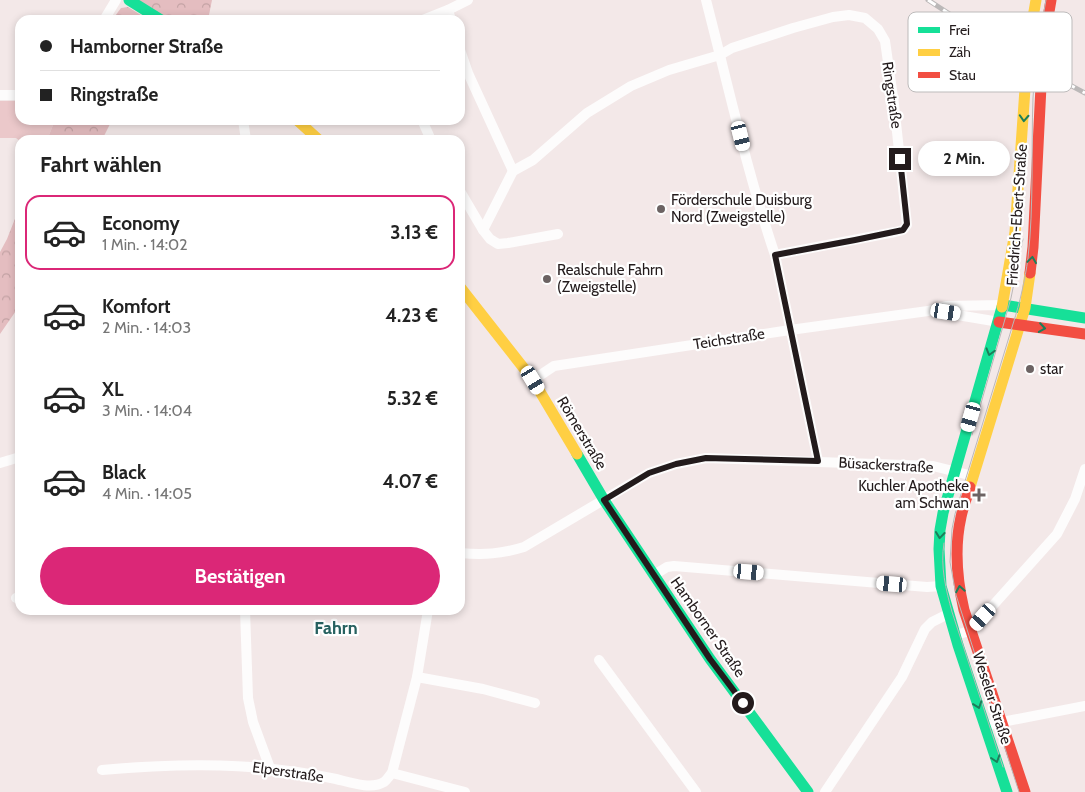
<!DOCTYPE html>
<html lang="de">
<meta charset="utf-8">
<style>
:root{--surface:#fff;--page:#f2f2f2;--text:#222;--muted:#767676;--line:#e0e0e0;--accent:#db2777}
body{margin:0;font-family:Cabin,sans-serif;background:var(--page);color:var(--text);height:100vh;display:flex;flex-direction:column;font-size:19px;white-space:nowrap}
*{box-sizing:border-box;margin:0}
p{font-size:16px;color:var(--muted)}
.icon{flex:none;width:28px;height:28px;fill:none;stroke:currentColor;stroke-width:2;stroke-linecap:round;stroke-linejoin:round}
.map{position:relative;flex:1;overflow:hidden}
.panel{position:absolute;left:15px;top:135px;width:450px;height:480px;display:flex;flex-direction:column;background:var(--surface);border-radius:15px;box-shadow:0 2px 8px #0003}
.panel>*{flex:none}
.guide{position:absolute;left:15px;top:15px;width:450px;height:110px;border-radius:15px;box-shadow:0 2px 8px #0003;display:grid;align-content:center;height:110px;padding:0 25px;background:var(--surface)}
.end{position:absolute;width:22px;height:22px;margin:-11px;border:6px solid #231b1c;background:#fff;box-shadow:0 0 0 2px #fff}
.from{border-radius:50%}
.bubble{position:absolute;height:35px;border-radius:18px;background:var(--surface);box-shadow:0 2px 8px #0003;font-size:16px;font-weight:700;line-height:35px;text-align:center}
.car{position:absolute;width:15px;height:30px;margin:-15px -8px;border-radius:6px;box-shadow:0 0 4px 1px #0007;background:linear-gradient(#fff 24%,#345 0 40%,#fff 0 76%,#345 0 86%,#fff 0)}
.guide b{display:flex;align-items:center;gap:18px;height:48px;font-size:19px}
.guide b+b{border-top:1px solid var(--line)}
.guide i{width:12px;height:12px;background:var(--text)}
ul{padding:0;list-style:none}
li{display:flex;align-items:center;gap:15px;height:75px;margin:0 10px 8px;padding:0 15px;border:2px solid transparent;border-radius:15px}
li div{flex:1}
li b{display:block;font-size:19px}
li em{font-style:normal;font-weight:700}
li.current{border-color:var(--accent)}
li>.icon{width:45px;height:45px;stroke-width:1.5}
h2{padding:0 25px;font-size:22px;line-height:60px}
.action{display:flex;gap:10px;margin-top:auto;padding:10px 25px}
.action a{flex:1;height:58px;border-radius:30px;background:var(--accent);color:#fff;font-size:20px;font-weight:700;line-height:58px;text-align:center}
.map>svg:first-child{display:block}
.green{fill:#ebc8ca}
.forest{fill:url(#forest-crowns)}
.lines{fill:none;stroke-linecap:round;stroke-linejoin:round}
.street{stroke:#fdfcfc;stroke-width:10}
.fast{stroke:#16e098;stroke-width:11}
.slow{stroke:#ffcf43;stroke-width:11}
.jam{stroke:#f24e42;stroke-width:11}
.tram{stroke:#bbb8b8;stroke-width:1}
.rail-casing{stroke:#bbb8b8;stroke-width:5}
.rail{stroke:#fff;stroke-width:3;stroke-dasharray:9;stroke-linecap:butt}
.oneway{stroke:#1c7e5a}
.route{stroke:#231b1c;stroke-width:6}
.poi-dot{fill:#6c6363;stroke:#fff;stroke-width:2}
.labels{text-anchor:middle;stroke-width:4.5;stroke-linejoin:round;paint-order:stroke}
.street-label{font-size:15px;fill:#231b1c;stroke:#fff}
.poi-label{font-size:15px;fill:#231b1c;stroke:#fff;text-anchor:start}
.quarter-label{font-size:18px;font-weight:bold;fill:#276160;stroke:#fff}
.key{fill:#fff;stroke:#bdbbbb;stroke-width:1}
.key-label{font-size:14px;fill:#231b1c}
</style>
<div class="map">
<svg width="1085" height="792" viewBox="0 0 1085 792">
<defs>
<pattern id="forest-crowns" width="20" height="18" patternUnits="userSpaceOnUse" patternTransform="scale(1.25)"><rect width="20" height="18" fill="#e4bdc0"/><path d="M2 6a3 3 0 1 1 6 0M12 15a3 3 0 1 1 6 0" fill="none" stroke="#c3a2a4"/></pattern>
</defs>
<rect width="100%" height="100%" fill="#f3e8e8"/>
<!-- green -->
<polygon class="green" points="0,101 20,101 20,120 55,120 47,140 20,141 16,138 0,138"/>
<!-- forest -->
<g class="forest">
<polygon points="135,0 212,0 208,20 168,20"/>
<polygon points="128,7 149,20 112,20 121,8"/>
<polygon points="55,120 112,120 102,140 47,140"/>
<polygon points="20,206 20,305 0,334 0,252 7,239"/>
</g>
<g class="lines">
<!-- street -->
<g class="street">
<path d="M706 0C728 85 747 172 775 255L818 461"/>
<polyline points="448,10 451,20"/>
<polyline points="104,20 116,0"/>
<polyline points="423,20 448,10 468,0"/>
<polyline points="460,50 468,73 513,171"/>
<polyline points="0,95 20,95"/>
<polyline points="243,120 246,140"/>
<polyline points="422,120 431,140"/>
<polyline points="460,191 483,230 490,239 498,244 508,243 558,234"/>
<polyline points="483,230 513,171 533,160 587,113 631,86 669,70 720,55 732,48 793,28 833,17 849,15 865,18 878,29 885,41 894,104 907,225 903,230 895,232 775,255"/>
<polyline points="934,311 999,322"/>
<polyline points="533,380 554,366 790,330 928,311 946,306 1003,305"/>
<polyline points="0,463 20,457"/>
<path d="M460 553C484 555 501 554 524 547L649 473 676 464 706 458 933 466 973 476"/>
<polyline points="654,575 667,567 674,566 927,587 941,586"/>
<polyline points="16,598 20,598"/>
<polyline points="245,610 248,698 253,722 270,768"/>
<polyline points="955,635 970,631 1057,534 1075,499 1085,469"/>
<polyline points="599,660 696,792"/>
<polyline points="417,677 483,689 535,703"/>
<polyline points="985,726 1002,722 1085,706"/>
<path d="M102 770C180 763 259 762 336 779 349 782 371 790 384 782 387 780 389 776 392 773L465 792"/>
<polyline points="392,773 417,677 428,610"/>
<polyline points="825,792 902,677 925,629 932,622 948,614"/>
</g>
<!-- fast -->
<g class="fast">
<polyline points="129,0 161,20"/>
<polyline points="1003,305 1085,318"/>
<polyline points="1002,307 943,513 940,530 939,549 941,586 958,645 1007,792"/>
<polyline points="577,454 604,500 710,659 808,792"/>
</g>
<!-- slow -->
<g class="slow">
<polyline points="297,120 319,140"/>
<polyline points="460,287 533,380 577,454"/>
<polyline points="1002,307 1015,232 1028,46 1036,0"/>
<polyline points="970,487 1025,308 1030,273"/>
</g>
<!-- jam -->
<g class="jam">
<polyline points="1030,273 1033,247 1043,46 1051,0"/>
<polyline points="999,322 1085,334"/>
<path d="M970 487C967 497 963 507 961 517 954 548 957 580 964 610L1025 792"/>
</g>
<!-- tram -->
<g class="tram">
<polyline points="972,435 1011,298 1023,239"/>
<path d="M944 543C940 566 946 590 952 612L1003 767"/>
<path d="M1019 792 956 595 950 562 952 529 955 514 1013 324C1020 302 1025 280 1028 258 1034 205 1031 151 1033 98 1035 65 1040 33 1046 0"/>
</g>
<defs>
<polyline id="rail" points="928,0 1008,52 1085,93"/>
</defs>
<!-- rail casing -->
<use href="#rail" class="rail-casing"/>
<!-- rail -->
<use href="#rail" class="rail"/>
</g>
<!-- one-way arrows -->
<defs><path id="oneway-chevron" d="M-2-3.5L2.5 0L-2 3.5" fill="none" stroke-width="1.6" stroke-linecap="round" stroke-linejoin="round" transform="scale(1.25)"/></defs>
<g class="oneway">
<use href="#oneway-chevron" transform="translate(1024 118) rotate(93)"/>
<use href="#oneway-chevron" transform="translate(1032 260) rotate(-82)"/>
<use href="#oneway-chevron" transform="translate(1042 328) rotate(8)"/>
<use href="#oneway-chevron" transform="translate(990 352) rotate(106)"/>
<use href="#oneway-chevron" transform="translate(940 535) rotate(96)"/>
<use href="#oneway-chevron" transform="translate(960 589) rotate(-100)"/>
<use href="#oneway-chevron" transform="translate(978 705) rotate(71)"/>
<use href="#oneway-chevron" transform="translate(996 759) rotate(72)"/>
</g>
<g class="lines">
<!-- route -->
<polyline class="route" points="743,703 710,659 604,500 649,473 676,464 706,458 818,461 775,255 855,240 903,230 907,224 906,214 900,159"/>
</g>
<!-- markers -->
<g class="poi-dot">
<circle cx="661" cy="209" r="5"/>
<circle cx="547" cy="279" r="5"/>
<circle cx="1030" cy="369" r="5"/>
<path d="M976.5 487.5h5v5h5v5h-5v5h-5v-5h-5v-5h5z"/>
</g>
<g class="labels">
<!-- street labels -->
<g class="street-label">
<text transform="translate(892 95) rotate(82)" y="5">Ringstraße</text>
<text transform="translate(1017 215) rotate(-86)" y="5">Friedrich-Ebert-Straße</text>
<text transform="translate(729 339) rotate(-9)" y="5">Teichstraße</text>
<text transform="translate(582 433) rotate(59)" y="5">Römerstraße</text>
<text transform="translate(886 465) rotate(3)" y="5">Büsackerstraße</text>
<text transform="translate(708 627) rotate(55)" y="5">Hamborner Straße</text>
<text transform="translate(992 698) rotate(72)" y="5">Weseler Straße</text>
<text transform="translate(288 772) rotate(8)" y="5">Elperstraße</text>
</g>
<!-- poi labels -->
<g class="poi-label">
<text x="671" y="205">Förderschule Duisburg<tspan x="671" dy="17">Nord (Zweigstelle)</tspan></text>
<text x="557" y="275">Realschule Fahrn<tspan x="557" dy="17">(Zweigstelle)</tspan></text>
<text x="1040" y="374">star</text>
<text x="969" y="491" text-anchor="end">Kuchler Apotheke<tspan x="969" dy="17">am Schwan</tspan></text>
</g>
<!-- quarter labels -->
<g class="quarter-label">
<text x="336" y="634">Fahrn</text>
</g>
</g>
<!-- legend -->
<rect x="908" y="12" width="164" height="80" rx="8" class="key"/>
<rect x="918" y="27" width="22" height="6" fill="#16e098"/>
<rect x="918" y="49" width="22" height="7" fill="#ffcf43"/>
<rect x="918" y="72" width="22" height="6" fill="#f24e42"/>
<g class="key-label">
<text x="949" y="35">Frei</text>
<text x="949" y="57">Zäh</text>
<text x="949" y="80">Stau</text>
</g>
</svg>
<i class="end from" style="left:743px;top:703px"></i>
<i class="end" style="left:900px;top:159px"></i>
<div class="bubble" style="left:918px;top:141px;width:92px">2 Min.</div>
<i class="car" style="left:741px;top:136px;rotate:166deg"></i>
<i class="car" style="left:946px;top:312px;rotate:99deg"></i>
<i class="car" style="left:533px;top:380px;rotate:149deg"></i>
<i class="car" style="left:971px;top:417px;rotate:196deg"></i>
<i class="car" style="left:749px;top:572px;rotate:95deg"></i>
<i class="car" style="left:892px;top:584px;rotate:275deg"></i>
<i class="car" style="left:983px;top:617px;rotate:222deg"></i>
<div class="guide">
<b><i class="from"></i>Hamborner Straße</b>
<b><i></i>Ringstraße</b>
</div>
<section class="panel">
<h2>Fahrt wählen</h2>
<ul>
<li class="current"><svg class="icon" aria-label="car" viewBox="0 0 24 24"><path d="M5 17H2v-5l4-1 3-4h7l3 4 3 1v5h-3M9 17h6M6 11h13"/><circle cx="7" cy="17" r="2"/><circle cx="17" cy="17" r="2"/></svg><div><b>Economy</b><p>1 Min. · 14:02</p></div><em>3.13 €</em></li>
<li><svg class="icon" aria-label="car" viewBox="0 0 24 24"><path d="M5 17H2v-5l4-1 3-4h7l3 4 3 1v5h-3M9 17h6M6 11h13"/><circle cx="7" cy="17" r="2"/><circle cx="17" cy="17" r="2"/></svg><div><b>Komfort</b><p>2 Min. · 14:03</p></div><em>4.23 €</em></li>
<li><svg class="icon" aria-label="car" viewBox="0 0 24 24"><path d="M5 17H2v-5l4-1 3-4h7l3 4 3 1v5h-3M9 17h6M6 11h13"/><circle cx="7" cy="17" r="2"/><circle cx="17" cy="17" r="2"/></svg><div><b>XL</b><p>3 Min. · 14:04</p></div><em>5.32 €</em></li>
<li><svg class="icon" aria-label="car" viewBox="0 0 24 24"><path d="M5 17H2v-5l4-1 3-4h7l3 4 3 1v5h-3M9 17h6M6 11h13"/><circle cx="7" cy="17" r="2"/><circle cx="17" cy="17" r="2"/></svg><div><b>Black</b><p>4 Min. · 14:05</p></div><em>4.07 €</em></li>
</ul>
<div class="action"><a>Bestätigen</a></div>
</section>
</div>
